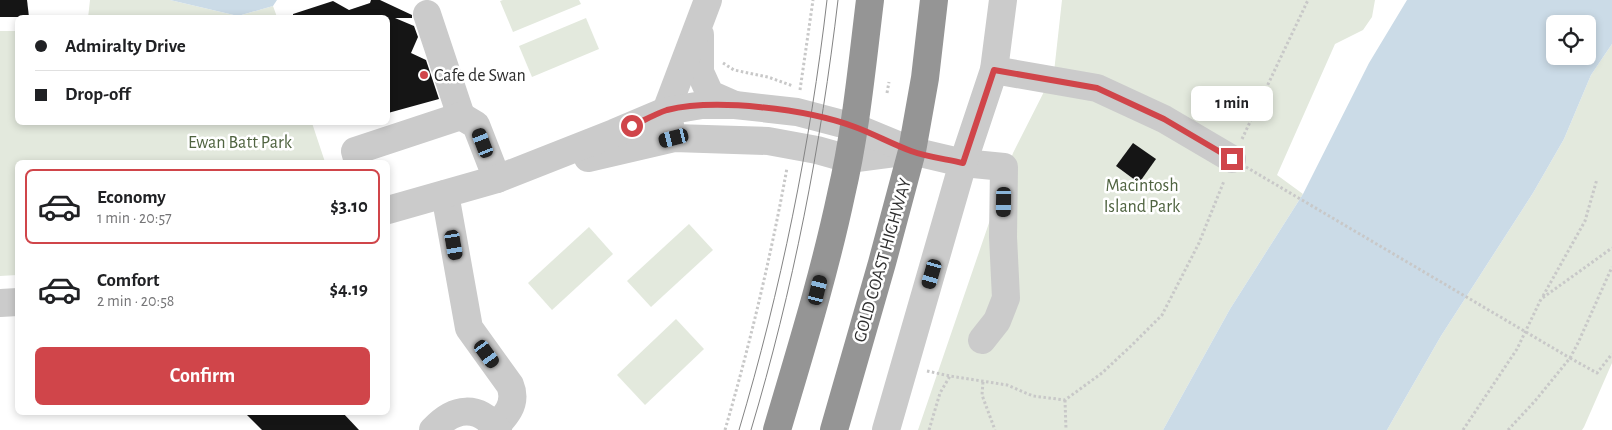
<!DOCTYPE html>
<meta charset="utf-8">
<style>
:root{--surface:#fff;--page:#f6f6f6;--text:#202124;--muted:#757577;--line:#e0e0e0;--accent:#d0454a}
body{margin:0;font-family:"Alegreya Sans",sans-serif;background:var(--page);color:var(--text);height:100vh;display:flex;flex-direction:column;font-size:19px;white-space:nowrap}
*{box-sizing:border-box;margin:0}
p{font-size:16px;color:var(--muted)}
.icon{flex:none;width:28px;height:28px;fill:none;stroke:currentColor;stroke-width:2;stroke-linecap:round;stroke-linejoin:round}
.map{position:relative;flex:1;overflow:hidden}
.details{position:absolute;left:15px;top:160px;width:375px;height:255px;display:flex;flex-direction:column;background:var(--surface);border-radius:8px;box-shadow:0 2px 8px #0003}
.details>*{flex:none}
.banner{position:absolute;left:15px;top:15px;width:375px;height:110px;border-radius:8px;box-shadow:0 2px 8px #0003;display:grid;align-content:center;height:110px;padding:0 20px;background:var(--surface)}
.fabs{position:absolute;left:1546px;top:15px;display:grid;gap:10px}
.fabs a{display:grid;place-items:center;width:50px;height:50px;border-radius:8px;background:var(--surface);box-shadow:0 2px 8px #0003;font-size:25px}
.end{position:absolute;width:22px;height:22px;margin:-11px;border:6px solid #d0454a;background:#fff;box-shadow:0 0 0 2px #fff}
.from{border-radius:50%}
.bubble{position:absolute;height:35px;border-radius:8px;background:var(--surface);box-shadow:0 2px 8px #0003;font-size:16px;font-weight:700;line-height:35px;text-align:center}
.car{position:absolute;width:15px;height:30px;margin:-15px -8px;border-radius:6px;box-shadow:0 0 4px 1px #0007;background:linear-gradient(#222 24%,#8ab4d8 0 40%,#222 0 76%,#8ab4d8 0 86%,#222 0)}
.banner b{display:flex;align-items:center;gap:18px;height:48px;font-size:19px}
.banner b+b{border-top:1px solid var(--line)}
.banner i{width:12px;height:12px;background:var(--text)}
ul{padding:9px 0 0;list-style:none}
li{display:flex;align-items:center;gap:15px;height:75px;margin:0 10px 8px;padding:0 10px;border:2px solid transparent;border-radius:8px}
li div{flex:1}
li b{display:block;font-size:19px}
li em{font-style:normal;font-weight:700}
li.current{border-color:var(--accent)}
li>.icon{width:45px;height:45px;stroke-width:1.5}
.button{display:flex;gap:10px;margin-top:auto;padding:10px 20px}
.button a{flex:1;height:58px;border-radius:8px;background:var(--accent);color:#fff;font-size:20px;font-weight:700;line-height:58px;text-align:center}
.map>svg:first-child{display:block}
.green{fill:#e3e9dd}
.water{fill:#cbdbe7;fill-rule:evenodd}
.building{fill:#151515}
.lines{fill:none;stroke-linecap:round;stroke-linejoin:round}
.path{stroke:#c8c8c8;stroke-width:3;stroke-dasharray:2.5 2.5;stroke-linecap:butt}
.minor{stroke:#cbcbcb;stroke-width:28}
.highway{stroke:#959595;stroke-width:28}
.tram{stroke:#838383;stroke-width:1}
.path-bridge{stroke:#c8c8c8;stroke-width:3;stroke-dasharray:2.5 2.5;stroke-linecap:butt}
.route{stroke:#d0454a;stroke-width:6}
.poi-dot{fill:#d0454a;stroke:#fff;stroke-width:2}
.labels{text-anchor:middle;stroke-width:5;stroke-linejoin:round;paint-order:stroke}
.poi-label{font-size:18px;fill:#2e2e2e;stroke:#fff;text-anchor:start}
.park-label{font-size:18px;fill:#506441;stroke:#fff}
.street-label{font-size:18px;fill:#2e2e2e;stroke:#fff}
</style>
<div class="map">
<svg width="1612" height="430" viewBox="0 0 1612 430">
<rect width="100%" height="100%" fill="#fff"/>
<!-- green -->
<g class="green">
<polygon points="90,0 170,0 238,16 273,6 277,17 88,18"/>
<polygon points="503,0 579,0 581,4 513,32 500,1"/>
<polygon points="1062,0 1375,0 1372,17 1363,30 1335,44 1277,175 1303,194 1230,309 1163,430 918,430 1013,153 1054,72"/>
<polygon points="586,18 599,49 532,77 519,46"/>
<polygon points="0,31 17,31 18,122 312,123 325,162 18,162 17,275 0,276"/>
<polygon points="1612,44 1612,363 1584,427 1582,430 1387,430 1441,336 1533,193 1564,139 1591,75"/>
<polygon points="689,224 713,250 651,307 627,281"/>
<polygon points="589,227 613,254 552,310 528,283"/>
<polygon points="676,319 704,349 645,405 617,375"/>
</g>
<!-- water -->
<g class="water">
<polygon points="170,0 277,0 273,6 238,16"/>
<path d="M1407 0H1612V44L1591 75 1564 139 1533 193 1441 336 1387 430H1163L1230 309 1303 194 1369 63ZM1555 24H1588V56H1555Z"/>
</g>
<!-- building -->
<g class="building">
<polygon points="0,0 27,0 29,17 0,17"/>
<polygon points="371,0 380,0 412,15 412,18 395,18 414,26 418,37 411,53 426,60 439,99 388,113 388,18 293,18 293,14 333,1 349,10 370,3"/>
<polygon points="1133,143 1156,159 1139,183 1116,166"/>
<polygon points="244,412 340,412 343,413 359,430 262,430"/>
</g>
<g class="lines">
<!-- path -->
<g class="path">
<polyline points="723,63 734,70 768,77 793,86"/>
<polyline points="800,90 813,0"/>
<polyline points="887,93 889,82"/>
<polyline points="1242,139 1308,0"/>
<polyline points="1543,296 1585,221 1597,179"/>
<polyline points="1570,358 1597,373 1612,354"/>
<polyline points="927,371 950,376 1007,385 1033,396 1065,400 1102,373 1132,345 1162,315 1199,243 1224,181"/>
<polyline points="983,382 982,395 995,430"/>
<polyline points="1065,400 1066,430"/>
<path d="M725 430C750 344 771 256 787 168"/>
<polyline points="929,430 940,393 950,376"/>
<polyline points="1463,430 1517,349 1541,299 1612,248"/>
<polyline points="1508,430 1535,401 1570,358 1578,343 1612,267"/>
</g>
<!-- minor -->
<g class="minor">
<polyline points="427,14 461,116"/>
<polyline points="700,35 700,72 710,94 735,105"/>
<polyline points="994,70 1097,88 1164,119 1232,159"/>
<polyline points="670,125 666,111 708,0"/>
<polyline points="588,158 674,138 768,141 817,150 849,159 910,151"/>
<polyline points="358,162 355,151 461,116 476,125 497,179"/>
<path d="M445 194 469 328 510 385C518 404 505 417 492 430"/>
<polyline points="388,210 497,179 614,133 666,111 702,105 735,105 797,112 854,127 912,151 963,163 1004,167 1003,237 1006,298 997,321 982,340"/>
<polyline points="0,303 18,302"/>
<path d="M433 430C454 407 478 404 498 430"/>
<polyline points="886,430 963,163 994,70 1003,0"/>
</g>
<!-- highway -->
<g class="highway">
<path d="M777 430C800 352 824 275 841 195 856 131 862 65 870 0"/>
<polyline points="834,430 882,263 912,151 925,78 934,0"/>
</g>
<!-- tram -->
<g class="tram">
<path d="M739 430C781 289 810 146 827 0"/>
<path d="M751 430C793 290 821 145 838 0"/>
</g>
<!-- path-bridge -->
<polyline class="path-bridge" points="1246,167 1570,358"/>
</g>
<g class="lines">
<!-- route -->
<path class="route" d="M632 126C643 121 655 114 667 110 716 98 806 109 855 127 874 134 892 144 911 151 927 157 946 159 963 163L994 70 1097 88 1164 119 1232 159"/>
</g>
<!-- markers -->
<circle class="poi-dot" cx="424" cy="75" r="5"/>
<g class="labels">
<!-- poi labels -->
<g class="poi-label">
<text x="434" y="81">Cafe de Swan</text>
</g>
<!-- park labels -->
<g class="park-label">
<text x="240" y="148">Ewan Batt Park</text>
<text x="1142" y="191">Macintosh<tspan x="1142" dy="21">Island Park</tspan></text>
</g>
<!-- street labels -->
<g class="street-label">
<text transform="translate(882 260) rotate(-74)" y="6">GOLD COAST HIGHWAY</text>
</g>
</g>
</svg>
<div class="fabs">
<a><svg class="icon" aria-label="locate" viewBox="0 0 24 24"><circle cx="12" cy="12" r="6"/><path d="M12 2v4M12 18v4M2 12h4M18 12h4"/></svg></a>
</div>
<i class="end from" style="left:632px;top:126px"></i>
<i class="end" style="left:1232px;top:159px"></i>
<div class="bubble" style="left:1191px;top:86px;width:82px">1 min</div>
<i class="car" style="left:674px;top:138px;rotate:256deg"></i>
<i class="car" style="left:483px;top:143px;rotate:339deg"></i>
<i class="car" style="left:1004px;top:202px;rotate:181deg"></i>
<i class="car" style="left:454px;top:245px;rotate:170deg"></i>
<i class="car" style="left:932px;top:274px;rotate:196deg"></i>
<i class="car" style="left:818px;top:290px;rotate:14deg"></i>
<i class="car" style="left:487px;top:354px;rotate:144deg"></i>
<div class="banner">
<b><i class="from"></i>Admiralty Drive</b>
<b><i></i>Drop-off</b>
</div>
<section class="details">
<ul>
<li class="current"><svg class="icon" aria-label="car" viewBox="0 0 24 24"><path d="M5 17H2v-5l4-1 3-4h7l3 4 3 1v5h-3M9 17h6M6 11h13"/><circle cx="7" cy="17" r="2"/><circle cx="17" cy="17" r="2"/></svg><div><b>Economy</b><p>1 min · 20:57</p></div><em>$3.10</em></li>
<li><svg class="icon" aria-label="car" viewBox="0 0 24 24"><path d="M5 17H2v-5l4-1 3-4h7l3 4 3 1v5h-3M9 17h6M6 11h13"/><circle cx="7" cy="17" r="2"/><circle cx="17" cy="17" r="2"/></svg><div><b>Comfort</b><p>2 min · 20:58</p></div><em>$4.19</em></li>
</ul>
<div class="button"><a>Confirm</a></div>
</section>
</div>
